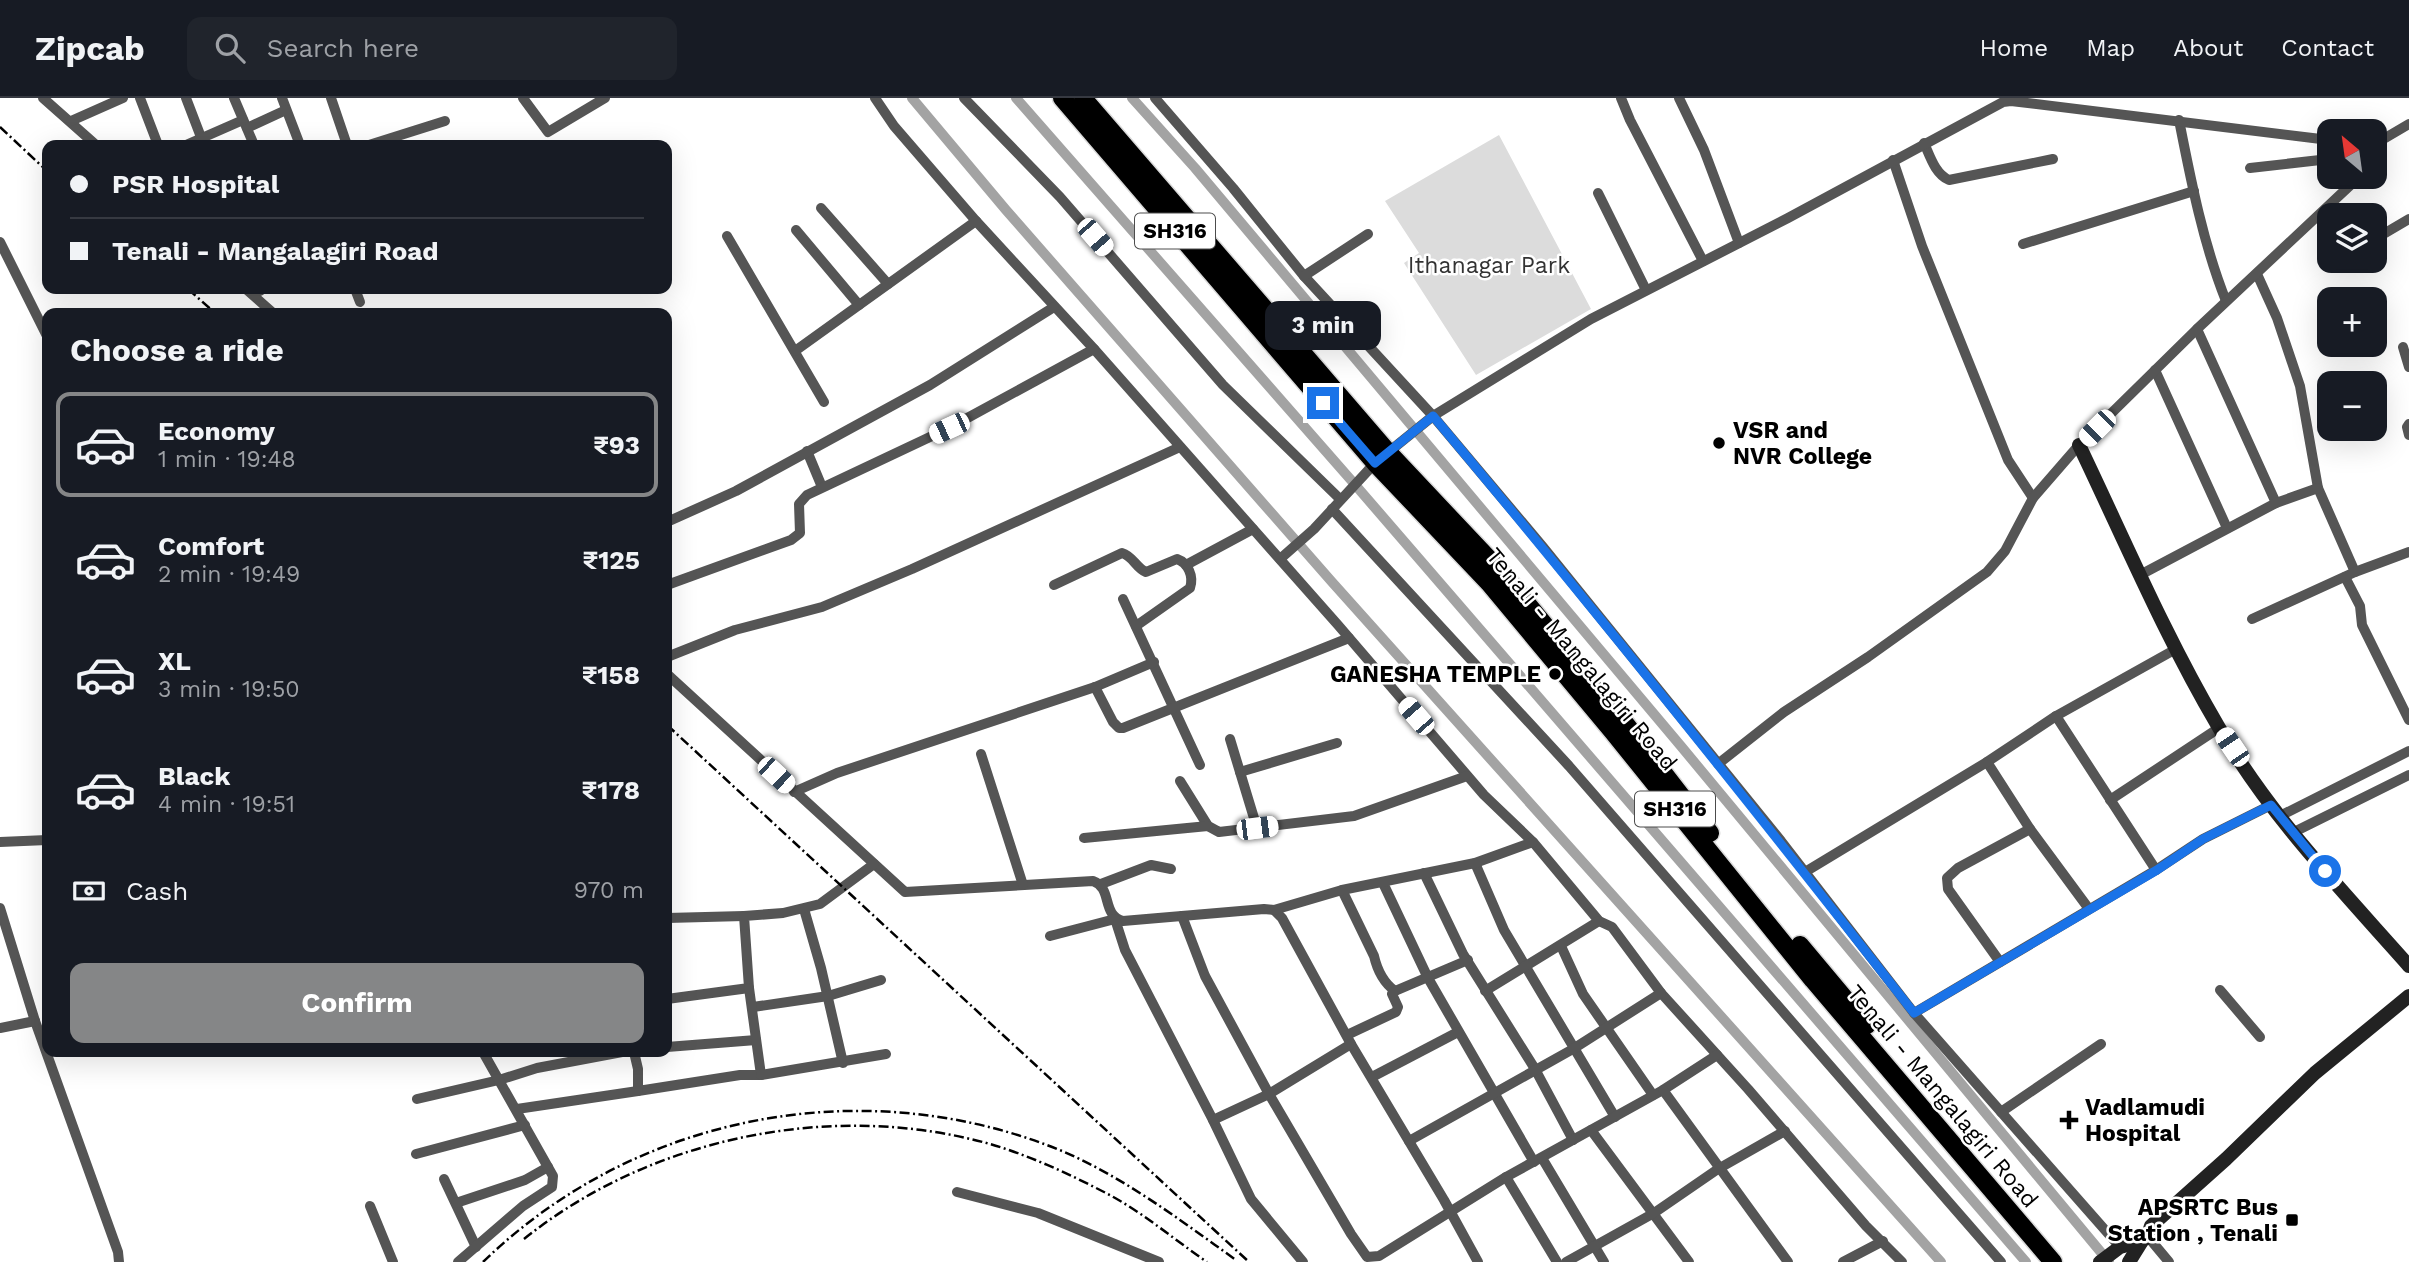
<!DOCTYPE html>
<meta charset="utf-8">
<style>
:root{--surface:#171b24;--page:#20242c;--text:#f1f3f6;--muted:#9ea1a6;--line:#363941;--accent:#858687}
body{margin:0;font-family:"Work Sans",sans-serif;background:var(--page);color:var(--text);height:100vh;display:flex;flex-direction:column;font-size:26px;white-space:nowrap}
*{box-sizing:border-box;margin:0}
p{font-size:23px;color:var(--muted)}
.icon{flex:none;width:38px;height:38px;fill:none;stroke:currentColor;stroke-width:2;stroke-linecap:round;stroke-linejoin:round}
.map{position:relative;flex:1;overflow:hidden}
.drawer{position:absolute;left:42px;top:210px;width:630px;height:749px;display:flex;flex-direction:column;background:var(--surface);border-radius:14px;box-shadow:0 7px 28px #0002}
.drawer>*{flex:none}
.guide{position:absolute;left:42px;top:42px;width:630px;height:154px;border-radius:14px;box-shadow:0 7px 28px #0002;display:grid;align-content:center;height:154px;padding:0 28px;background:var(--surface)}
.needle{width:46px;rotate:331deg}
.tools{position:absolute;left:2317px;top:21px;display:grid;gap:14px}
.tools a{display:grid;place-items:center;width:70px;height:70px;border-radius:14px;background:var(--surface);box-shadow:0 7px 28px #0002;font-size:35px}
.end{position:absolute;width:32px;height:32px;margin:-16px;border:9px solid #1a73e8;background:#fff;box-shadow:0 0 0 4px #fff}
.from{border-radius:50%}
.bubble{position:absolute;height:49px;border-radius:14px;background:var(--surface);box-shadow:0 7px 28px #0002;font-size:23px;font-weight:700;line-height:49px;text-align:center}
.car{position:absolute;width:21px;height:42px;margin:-21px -10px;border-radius:9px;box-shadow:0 0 5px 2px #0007;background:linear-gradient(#fff 24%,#345 0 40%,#fff 0 76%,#345 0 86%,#fff 0)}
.guide b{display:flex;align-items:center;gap:24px;height:66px;font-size:26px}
.guide b+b{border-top:2px solid var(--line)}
.guide i{width:18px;height:18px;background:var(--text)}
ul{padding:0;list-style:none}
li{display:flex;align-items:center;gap:21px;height:105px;margin:0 14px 10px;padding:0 14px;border:4px solid transparent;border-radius:14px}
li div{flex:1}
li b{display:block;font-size:26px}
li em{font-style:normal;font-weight:700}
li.on{border-color:var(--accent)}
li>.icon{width:63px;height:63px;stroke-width:1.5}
h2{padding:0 28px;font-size:32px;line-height:84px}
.pay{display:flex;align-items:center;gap:18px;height:77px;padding:0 28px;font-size:26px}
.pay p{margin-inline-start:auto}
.action{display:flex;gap:14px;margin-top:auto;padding:14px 28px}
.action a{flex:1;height:80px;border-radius:14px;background:var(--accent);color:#fff;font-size:28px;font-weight:700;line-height:80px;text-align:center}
header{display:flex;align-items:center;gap:42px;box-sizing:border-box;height:98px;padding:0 35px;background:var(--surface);border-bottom:2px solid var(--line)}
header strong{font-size:33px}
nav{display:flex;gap:38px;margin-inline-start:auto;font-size:24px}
.search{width:490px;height:63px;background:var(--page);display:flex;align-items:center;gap:18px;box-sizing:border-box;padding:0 24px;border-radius:14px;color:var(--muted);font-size:26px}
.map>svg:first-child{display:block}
.green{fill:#dcdcdc}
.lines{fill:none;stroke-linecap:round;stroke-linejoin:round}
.canal{stroke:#a3a3a3;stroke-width:10}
.primary-casing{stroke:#dbdbdb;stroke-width:21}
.street{stroke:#555;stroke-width:10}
.secondary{stroke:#222;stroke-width:14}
.primary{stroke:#000;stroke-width:18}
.rail{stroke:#000;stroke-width:2.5;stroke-dasharray:10 3.5 2 3.5;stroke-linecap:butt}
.route{stroke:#1a73e8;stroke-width:9}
.poi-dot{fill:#000;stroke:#fff;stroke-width:2.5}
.labels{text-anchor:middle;stroke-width:5;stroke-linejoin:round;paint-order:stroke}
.shield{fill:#fff;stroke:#4c4c4c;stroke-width:2}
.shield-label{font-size:21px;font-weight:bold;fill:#000}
.park-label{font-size:23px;fill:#333;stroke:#fff}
.poi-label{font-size:23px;font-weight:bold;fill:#000;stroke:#fff;text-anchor:start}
.street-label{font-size:23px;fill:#000;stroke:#fff}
</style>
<header>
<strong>Zipcab</strong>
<div class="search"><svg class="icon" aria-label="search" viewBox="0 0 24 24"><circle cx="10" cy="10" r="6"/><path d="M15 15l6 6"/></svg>Search here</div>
<nav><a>Home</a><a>Map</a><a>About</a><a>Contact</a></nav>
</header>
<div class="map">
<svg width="2409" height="1164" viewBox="0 0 2409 1164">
<rect width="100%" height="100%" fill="#fff"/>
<!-- green -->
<polygon class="green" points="1499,37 1591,211 1476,277 1404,165 1419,155 1385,103"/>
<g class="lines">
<!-- canal -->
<g class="canal">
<polyline points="912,0 1006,112 1332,484 1941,1164"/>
<polyline points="1016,0 1351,382 2026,1164"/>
<polyline points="1132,0 1195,70 1680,647 2109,1164"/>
</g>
<defs>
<g id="primary">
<polyline points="1062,0 1375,365 1489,485 1613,634 1813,882 2053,1164"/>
<polyline points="1083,0 1388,354 1503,476 1628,629 1710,735"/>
<polyline points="1800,847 1867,927"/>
</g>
</defs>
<!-- primary casing -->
<use href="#primary" class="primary-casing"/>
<!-- street -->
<g class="street">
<polyline points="43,0 96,47"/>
<polyline points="140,0 158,47"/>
<polyline points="186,0 204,47"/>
<polyline points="234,0 254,47"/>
<polyline points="282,0 300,47"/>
<polyline points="331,0 347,47"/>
<polyline points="523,0 548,34 605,0"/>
<polyline points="875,0 894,28 976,123 1094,251 1338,527 1484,697 1533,744 1599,823 1612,829 1661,895 1748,991 1866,1128 1902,1164"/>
<polyline points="964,0 1060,99 1223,287 1340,401"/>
<polyline points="1155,0 1233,90 1304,178 1433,318 1543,449 1781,743 1914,915 2120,1149"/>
<polyline points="1621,0 1630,22 1703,163"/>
<polyline points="1679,0 1704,52 1739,145"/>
<path d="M2179 22C2191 83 2203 145 2226 203"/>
<polyline points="71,23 123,0"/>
<polyline points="247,30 286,12"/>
<path d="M1924 45C1930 58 1935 76 1949 82L2053 61"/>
<polyline points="2375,46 2409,26"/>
<polyline points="186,47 243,22"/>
<polyline points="369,47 445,23"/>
<polyline points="1893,62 1922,148 2008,362 2033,400"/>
<polyline points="2250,70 2329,61"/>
<polyline points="1598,95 1646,192"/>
<polyline points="821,110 888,186"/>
<polyline points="796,132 859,207"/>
<polyline points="727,138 824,304"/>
<polyline points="2375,141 2409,121"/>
<polyline points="0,144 47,238"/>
<polyline points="2023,146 2194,93"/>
<polyline points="2257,176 2277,220 2300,288 2318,390 2355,474"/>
<polyline points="1304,178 1368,136"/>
<polyline points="246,191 273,215"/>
<polyline points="260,191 260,193"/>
<polyline points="355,191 360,204"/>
<polyline points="2197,231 2276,405"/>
<polyline points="2403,249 2409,269"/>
<polyline points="795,253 976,123"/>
<polyline points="2155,272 2227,430"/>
<polyline points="2409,326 2407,329 2409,337"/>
<polyline points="807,353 822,389"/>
<polyline points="1332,411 1569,668 2001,1164"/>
<polyline points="667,424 736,393 930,287 1054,209"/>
<polyline points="1280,461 1314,431 1375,365 1433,318 1591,221 1788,120 2003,4 2011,3 2329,42"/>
<polyline points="1186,467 1253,431"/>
<polyline points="2140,477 2276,405 2318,390"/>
<polyline points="2345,479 2360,508 2362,527 2409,622"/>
<polyline points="667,487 791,442 800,435 799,406 807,397 949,330 1094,251"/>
<path d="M1054 487 1122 455C1133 458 1136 470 1146 474L1177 461C1188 465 1194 478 1190 490L1136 528"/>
<polyline points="1123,501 1200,667"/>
<polyline points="2252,521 2355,474 2409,454"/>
<polyline points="667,559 735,532 822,509 912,471 1180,349"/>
<path d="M667 576 905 794 1093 783C1113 790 1101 817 1123 823L1264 811 1274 812 1282 820 1351 946 1444 1102 1478 1164"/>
<polyline points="1095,589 1113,624 1119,630 1123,630 1349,540"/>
<polyline points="2056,618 2156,772"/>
<polyline points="1230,641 1257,730"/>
<polyline points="981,656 1023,787"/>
<polyline points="1987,664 2030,731 2089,811"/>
<polyline points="1718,666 1784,614 1868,559 1987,474 2005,453 2033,400 2079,347 2197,231 2359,79"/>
<polyline points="1240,674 1337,645"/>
<polyline points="1180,683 1208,728 1219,734 1354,718 1467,678"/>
<polyline points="794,694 837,675 1095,589 1154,564"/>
<polyline points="2110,702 2219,630"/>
<polyline points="2280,718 2409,653"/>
<polyline points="2292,735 2409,677"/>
<polyline points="1084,740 1208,728"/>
<polyline points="0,744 47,742"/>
<polyline points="1475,765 1504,832 1615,1019"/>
<polyline points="1805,774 1987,664 2056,618 2176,551"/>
<polyline points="1424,775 1463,856 1535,971 1573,1042"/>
<polyline points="1383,785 1428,880 1534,1064"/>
<polyline points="1101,786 1151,767 1171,771"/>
<path d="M1342 792 1374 858C1377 871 1384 885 1395 893"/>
<polyline points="0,810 35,923 118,1154 119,1164"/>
<polyline points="804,811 821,870 843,965"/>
<polyline points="1274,812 1342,792 1475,765 1533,744"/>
<polyline points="1182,818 1205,878 1269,996 1351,1136 1367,1159 1379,1158 1506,1079 1663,992 1717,957"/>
<polyline points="667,820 744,818"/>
<polyline points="1050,838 1115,821 1125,852 1213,1022 1251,1101 1303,1164"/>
<polyline points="1561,848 1583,896 1653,997"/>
<polyline points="2000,864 1948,791 1947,780 1958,770 2030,731"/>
<polyline points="2220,892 2260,939"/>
<polyline points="1485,893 1599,823"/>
<polyline points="667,901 749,890 744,818 783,815 820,806 874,766"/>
<polyline points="753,909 828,898 881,882"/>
<polyline points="1914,915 2156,772 2203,741 2271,707"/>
<polyline points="0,930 35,923"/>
<polyline points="1347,937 1396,914 1398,909 1392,896 1395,893 1468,862"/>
<polyline points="667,949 756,942"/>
<polyline points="634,954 638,971 638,993 740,977 761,977 749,890"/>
<polyline points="761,977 886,956"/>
<polyline points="1372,979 1458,934"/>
<polyline points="1663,992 1788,1164"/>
<polyline points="417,1001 499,982 537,970 622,954"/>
<polyline points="517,1011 638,993"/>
<polyline points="2001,1014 2101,946"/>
<polyline points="1213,1022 1269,996 1351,946"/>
<polyline points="1591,1032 1689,1164"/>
<polyline points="1409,1043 1573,951 1661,895"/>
<polyline points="416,1056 525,1027"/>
<polyline points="1542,1060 1604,1164"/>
<polyline points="1506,1079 1557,1164"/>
<polyline points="444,1081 476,1149"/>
<polyline points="957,1094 1038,1115 1159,1164"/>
<polyline points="456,1105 525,1082 548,1069"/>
<polyline points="370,1108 393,1164"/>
<polyline points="2142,1143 2149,1140 2169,1164"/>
<polyline points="458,1164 523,1108 552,1089 553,1078 483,954"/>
<polyline points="1566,1164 1654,1115 1718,1071 1785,1033"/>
<polyline points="1843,1164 1883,1143"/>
</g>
<!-- secondary -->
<g class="secondary">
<path d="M2079 347C2124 441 2165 538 2218 628 2269 717 2341 791 2409 868"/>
<polyline points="2147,1140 2151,1128 2226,1061 2315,975 2409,898"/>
<polyline points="2100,1164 2120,1149 2142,1143"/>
<polyline points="2129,1164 2142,1143"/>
</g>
<!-- primary -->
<use href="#primary" class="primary"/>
<!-- rail -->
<g class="rail">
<polyline points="0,29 47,73"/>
<polyline points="188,191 215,215"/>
<polyline points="667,627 1249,1164"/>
<path d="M524 1141C651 1039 833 1002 990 1046 1028 1057 1067 1075 1102 1093 1140 1112 1172 1140 1207 1164"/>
<path d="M483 1164C635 1016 865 972 1062 1053 1125 1080 1180 1122 1236 1162"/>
</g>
</g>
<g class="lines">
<!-- route -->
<path class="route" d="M1323 305 1375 365 1433 318C1597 514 1757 714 1914 915L2157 772 2203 741 2271 707 2325 773"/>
</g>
<!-- markers -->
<g class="poi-dot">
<circle cx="1719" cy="345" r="7"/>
<circle cx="1555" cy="576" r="7"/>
<path d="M2065.5 1011.5h7v7h7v7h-7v7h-7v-7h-7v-7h7z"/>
<rect x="2285" y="1115" width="14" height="14" rx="3.5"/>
</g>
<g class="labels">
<!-- shield labels -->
<g class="shield">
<rect x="1135" y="115.5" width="80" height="35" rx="5"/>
<rect x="1635" y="693.5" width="80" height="35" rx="5"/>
</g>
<g class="shield-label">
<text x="1175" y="140">SH316</text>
<text x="1675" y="718">SH316</text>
</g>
<!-- park labels -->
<g class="park-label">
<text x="1489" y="175">Ithanagar Park</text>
</g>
<!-- poi labels -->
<g class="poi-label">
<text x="1733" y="340">VSR and<tspan x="1733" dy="26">NVR College</tspan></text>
<text x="1541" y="584" text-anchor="end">GANESHA TEMPLE</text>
<text x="2085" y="1017">Vadlamudi<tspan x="2085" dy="26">Hospital</tspan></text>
<text x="2278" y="1117" text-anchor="end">APSRTC Bus<tspan x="2278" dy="26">Station , Tenali</tspan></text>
</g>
<!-- street labels -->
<g class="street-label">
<text transform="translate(1582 561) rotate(50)" y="8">Tenali - Mangalagiri Road</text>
<text transform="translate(1943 998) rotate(50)" y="8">Tenali - Mangalagiri Road</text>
</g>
</g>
</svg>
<div class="tools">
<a><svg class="needle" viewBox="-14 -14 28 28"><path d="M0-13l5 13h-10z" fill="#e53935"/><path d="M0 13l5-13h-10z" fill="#9ea1a6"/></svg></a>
<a><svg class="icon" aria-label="layers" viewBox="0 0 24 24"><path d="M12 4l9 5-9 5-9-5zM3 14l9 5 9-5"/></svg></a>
<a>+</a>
<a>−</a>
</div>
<i class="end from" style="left:2325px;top:773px"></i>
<i class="end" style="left:1323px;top:305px"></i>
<div class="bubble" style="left:1265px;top:203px;width:116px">3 min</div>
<i class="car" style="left:1095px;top:139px;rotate:139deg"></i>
<i class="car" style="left:949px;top:330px;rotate:245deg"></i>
<i class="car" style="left:2097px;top:330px;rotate:225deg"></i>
<i class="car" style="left:1416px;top:618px;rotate:319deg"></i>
<i class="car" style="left:2232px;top:649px;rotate:326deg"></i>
<i class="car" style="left:776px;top:677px;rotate:133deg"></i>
<i class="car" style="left:1257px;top:730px;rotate:83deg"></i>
<div class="guide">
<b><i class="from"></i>PSR Hospital</b>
<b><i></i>Tenali - Mangalagiri Road</b>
</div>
<section class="drawer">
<h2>Choose a ride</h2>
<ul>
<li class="on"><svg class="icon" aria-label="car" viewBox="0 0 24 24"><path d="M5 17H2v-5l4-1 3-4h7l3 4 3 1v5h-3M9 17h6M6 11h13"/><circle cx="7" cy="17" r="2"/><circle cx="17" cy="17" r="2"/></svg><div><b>Economy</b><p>1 min · 19:48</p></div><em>₹93</em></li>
<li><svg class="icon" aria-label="car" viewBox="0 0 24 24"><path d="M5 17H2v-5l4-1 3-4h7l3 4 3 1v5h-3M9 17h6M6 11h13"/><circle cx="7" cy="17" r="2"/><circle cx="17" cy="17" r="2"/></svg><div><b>Comfort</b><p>2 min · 19:49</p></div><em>₹125</em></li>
<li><svg class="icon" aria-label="car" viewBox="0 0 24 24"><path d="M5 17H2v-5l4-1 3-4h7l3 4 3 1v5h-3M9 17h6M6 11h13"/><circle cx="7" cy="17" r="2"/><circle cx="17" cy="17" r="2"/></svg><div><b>XL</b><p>3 min · 19:50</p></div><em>₹158</em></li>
<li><svg class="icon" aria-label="car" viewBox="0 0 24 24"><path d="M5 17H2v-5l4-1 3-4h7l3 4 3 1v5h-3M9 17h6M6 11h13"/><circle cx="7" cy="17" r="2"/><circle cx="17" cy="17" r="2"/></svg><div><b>Black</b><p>4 min · 19:51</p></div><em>₹178</em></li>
</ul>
<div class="pay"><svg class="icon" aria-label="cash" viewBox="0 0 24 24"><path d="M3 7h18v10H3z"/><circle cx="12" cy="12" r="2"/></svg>Cash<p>970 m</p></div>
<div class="action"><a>Confirm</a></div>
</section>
</div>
